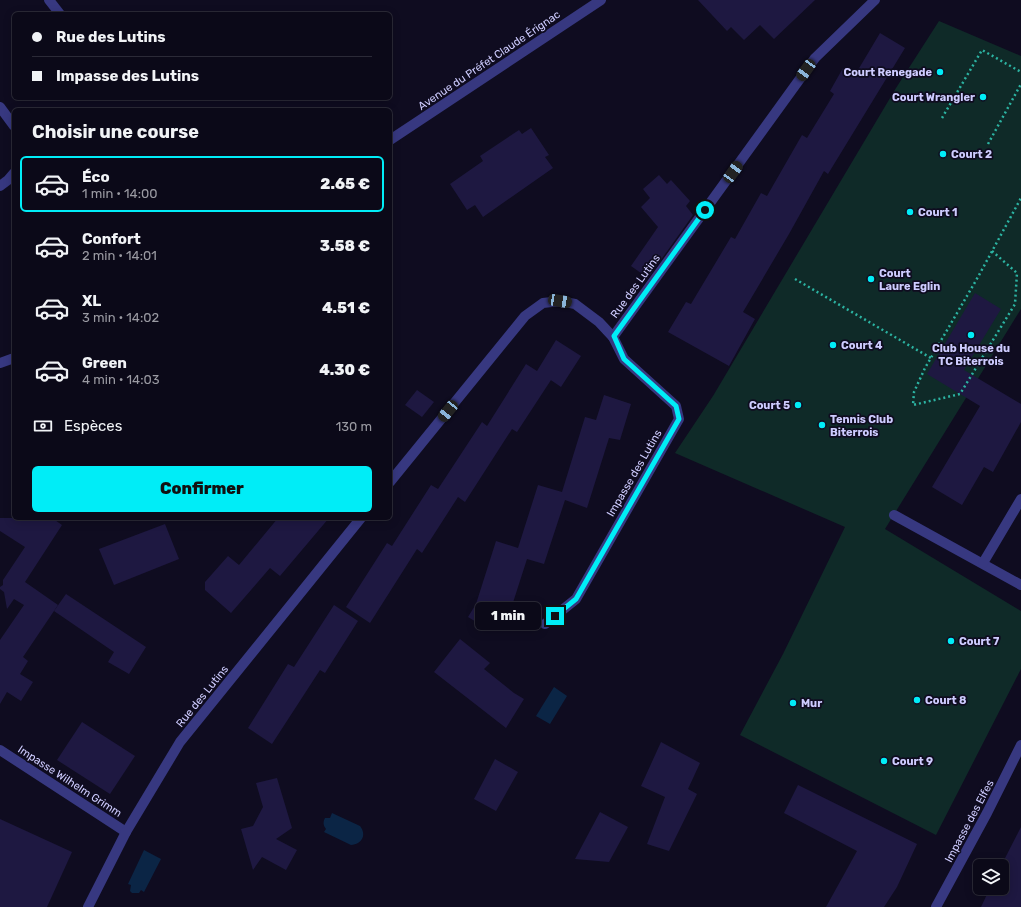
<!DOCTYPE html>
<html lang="fr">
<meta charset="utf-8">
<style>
:root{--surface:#0b0918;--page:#191725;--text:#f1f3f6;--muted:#9a9aa2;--line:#2b2a37;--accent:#00edf7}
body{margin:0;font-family:Rubik,sans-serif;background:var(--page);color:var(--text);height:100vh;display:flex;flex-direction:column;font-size:15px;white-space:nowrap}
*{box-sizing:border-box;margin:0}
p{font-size:13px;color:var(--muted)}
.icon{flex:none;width:22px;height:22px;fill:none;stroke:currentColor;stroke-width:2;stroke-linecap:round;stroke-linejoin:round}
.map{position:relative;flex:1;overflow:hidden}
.details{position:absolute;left:12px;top:108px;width:380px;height:412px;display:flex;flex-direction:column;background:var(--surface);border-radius:6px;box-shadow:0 2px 10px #0003,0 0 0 1px var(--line)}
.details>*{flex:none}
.banner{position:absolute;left:12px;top:12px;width:380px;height:88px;border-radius:6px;box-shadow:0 2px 10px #0003,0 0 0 1px var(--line);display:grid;align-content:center;height:88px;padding:0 20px;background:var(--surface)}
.buttons{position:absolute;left:973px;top:859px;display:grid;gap:8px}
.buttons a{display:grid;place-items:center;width:36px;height:36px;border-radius:6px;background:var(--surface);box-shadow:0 2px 10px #0003,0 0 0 1px var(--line);font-size:20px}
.end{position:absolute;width:18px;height:18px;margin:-9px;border:5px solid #00edf7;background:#111;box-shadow:0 0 0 2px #111}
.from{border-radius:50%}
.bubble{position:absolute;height:28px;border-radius:6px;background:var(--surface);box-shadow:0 2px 10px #0003,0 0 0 1px var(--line);font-size:13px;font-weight:800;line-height:28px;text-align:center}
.car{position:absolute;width:12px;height:24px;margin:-12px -6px;border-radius:5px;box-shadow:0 0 3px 1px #0007;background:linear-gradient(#222 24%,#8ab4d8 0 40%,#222 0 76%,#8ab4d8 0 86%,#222 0)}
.banner b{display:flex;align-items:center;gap:14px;height:38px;font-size:15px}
.banner b+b{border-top:1px solid var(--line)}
.banner i{width:10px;height:10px;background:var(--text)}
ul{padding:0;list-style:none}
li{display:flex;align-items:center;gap:12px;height:56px;margin:0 8px 6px;padding:0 12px;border:2px solid transparent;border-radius:6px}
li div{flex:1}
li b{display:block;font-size:15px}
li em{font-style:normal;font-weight:800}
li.selected{border-color:var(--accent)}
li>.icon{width:36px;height:36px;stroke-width:1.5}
h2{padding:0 20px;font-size:18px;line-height:48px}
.pay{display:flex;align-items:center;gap:10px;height:44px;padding:0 20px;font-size:15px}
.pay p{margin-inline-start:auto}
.primary-button{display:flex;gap:8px;margin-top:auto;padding:8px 20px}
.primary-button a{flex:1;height:46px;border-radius:6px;background:var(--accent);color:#111;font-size:16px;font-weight:800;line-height:46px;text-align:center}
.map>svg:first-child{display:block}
.green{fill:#0f2a28}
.water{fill:#0b2545}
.building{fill:#1e1841}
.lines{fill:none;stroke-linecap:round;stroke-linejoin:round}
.path{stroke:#2cb3a2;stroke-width:2.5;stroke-dasharray:2 3;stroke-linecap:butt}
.minor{stroke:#373880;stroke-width:10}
.tertiary{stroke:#373880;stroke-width:10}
.route{stroke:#00edf7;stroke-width:5}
.poi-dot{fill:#00edf7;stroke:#0f0c20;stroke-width:1.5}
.labels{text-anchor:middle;stroke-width:3.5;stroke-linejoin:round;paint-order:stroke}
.street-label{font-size:11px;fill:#ceccff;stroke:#0f0c20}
.poi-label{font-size:11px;font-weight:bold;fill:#ceccff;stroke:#0f0c20;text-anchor:start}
</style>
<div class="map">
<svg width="1021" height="907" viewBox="0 0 1021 907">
<rect width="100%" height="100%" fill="#0f0c20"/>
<!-- green -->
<polygon class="green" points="939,21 1021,56 1021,309 885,529 1021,611 1021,669 936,835 740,735 783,654 845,527 675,453 713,396 896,88"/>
<!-- water -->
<g class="water">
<polygon points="554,687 567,696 550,724 536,716"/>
<path d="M332 813 360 826C367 835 362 844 351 845L324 832 326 829C323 825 323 822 325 818H330Z"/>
<polygon points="144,850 161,859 144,892 141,890 139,893 132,893 130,891 131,885 128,884"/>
</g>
<!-- building -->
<g class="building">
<polygon points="698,0 815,0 774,39 760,25 744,40 731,27 727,31"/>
<polygon points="880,33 905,48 828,174 824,171 789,234 743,312 755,319 729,366 668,332 686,302 691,304 731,237 735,239 761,193 767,196 802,135 807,138 834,94 830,91 843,68 855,75"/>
<polygon points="531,128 549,155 545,157 553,168 483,217 475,205 467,210 450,184 483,161 480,156 519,130 522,134"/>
<polygon points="659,175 667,184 671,180 690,201 686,206 693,215 648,278 631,266 658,227 641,207 650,198 643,189"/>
<polygon points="975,293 1001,309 964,370 1021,404 1021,422 993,472 984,467 962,505 932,487 980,406 927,374"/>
<polygon points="556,340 581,356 561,387 542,374 551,380 517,432 512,429 465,502 458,497 422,553 417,549 370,623 346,607 387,543 392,546 431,485 438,489 482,422 487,426 526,364 537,371"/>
<polygon points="417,390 434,402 422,417 405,405"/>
<polygon points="604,395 631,404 620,440 609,438 587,508 565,500 544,564 527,559 509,615 497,611 486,628 468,617 476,604 496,541 518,548 538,485 562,492 585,417 596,420"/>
<polygon points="0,518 52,518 62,525 25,582 58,605 23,657 28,661 20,674 33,682 21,701 7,692 0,704 0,640 24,605 14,599 7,609 4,592 0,589 0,587 3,585 3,580 25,547 0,531"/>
<polygon points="278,518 329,518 280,576 270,568 231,613 205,590 205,582 228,556 239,565"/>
<polygon points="165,524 179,559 114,585 99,549"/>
<polygon points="66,594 146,647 129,674 108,662 114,652 54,611"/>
<polygon points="334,605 358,621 325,673 320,670 272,744 248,728 288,664 294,667"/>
<polygon points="460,639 490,663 484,669 514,693 524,699 506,728 434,672"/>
<polygon points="82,722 135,756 110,794 57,760"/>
<polygon points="661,742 700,763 688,789 697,794 669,851 647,844 665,797 641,786"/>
<polygon points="495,759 518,772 496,811 474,799"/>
<polygon points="277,778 292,828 276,839 297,850 286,870 262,857 253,870 241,829 253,826 263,807 256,783"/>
<polygon points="798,785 917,844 897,887 884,907 826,907 857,851 784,813"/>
<polygon points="600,812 628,827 609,862 575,859"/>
<polygon points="0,819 72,852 47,907 0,907"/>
<polygon points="1021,827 1021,907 981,907 990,888 1002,888 1001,866"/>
</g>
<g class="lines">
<!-- path -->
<g class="path">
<polyline points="942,118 982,50 1021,72"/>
<polyline points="988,144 1021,84"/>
<polyline points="992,251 1017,273 1015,304 960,394 913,405 914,392 925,368 978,277 1021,198"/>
<polyline points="795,279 931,358"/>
</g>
<!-- minor -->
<g class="minor">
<polyline points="49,0 60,14"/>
<polyline points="0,107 14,126"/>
<polyline points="0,186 8,180 14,173"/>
<polyline points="390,482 525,316 543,303 560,301 575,304 599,322 613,337 815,58 875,0"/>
<polyline points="894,515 1021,585"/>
<polyline points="983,563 1021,499"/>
<polyline points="545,624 576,599 679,419 676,406 624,359 613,337"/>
<polyline points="0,750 126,832"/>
<polyline points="88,907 126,832 180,742 361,518"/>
<polyline points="936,907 987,813 1021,745"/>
</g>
<!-- tertiary -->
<g class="tertiary">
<polyline points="390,140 601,0"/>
<polyline points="0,363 14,358"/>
</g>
</g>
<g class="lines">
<!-- route -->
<polyline class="route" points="555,616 576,599 679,419 676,406 624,359 614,336 705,210"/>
</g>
<!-- markers -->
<g class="poi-dot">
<circle cx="940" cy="72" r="4"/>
<circle cx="983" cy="97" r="4"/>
<circle cx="943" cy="154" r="4"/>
<circle cx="910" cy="212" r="4"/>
<circle cx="871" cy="279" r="4"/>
<circle cx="971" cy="335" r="4"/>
<circle cx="833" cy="345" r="4"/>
<circle cx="798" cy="405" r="4"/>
<circle cx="822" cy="425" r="4"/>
<circle cx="951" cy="641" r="4"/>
<circle cx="917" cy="700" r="4"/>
<circle cx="793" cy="703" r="4"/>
<circle cx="884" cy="761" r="4"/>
</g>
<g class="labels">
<!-- street labels -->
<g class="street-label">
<text transform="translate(489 60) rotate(-34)" y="4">Avenue du Préfet Claude Érignac</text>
<text transform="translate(635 286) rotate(-54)" y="4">Rue des Lutins</text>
<text transform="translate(634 473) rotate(-60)" y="4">Impasse des Lutins</text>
<text transform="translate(202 696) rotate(-51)" y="4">Rue des Lutins</text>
<text transform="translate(70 781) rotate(33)" y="4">Impasse Wilhelm Grimm</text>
<text transform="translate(969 821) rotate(-62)" y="4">Impasse des Elfes</text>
</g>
<!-- poi labels -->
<g class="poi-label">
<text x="932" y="76" text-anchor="end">Court Renegade</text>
<text x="975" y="101" text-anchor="end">Court Wrangler</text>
<text x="951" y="158">Court 2</text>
<text x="918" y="216">Court 1</text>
<text x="879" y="277">Court<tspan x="879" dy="13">Laure Eglin</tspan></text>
<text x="841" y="349">Court 4</text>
<text x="971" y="352" text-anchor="middle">Club House du<tspan x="971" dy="13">TC Biterrois</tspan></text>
<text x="790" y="409" text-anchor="end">Court 5</text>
<text x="830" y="423">Tennis Club<tspan x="830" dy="13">Biterrois</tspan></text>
<text x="959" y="645">Court 7</text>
<text x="925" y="704">Court 8</text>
<text x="801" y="707">Mur</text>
<text x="892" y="765">Court 9</text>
</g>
</g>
</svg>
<div class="buttons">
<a><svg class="icon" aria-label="layers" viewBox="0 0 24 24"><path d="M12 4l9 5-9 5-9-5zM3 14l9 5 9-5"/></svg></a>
</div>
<i class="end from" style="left:705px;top:210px"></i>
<i class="end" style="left:555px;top:616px"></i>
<div class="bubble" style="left:475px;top:602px;width:66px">1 min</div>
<i class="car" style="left:806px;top:70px;rotate:216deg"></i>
<i class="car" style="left:733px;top:172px;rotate:36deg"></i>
<i class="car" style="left:560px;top:301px;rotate:99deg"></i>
<i class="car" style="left:448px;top:411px;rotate:219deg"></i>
<div class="banner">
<b><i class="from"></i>Rue des Lutins</b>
<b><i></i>Impasse des Lutins</b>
</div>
<section class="details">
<h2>Choisir une course</h2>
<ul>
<li class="selected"><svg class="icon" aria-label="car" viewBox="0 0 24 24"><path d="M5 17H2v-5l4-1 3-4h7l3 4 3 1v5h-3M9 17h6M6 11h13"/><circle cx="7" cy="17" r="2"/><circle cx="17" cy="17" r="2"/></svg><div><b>Éco</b><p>1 min · 14:00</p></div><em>2.65 €</em></li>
<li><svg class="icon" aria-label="car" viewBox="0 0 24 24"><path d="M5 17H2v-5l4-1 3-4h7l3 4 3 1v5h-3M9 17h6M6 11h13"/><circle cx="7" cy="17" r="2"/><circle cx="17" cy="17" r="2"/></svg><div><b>Confort</b><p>2 min · 14:01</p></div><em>3.58 €</em></li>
<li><svg class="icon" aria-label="car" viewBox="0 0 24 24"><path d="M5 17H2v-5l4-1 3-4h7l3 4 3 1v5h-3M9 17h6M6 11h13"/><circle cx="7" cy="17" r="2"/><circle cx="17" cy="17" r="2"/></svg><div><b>XL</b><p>3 min · 14:02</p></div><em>4.51 €</em></li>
<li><svg class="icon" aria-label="car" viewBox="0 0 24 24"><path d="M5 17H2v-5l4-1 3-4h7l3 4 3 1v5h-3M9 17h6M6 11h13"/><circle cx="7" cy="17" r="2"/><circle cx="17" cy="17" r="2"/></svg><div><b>Green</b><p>4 min · 14:03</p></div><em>4.30 €</em></li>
</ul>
<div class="pay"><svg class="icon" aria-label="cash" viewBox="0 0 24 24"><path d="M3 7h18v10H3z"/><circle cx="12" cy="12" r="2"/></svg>Espèces<p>130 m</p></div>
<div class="primary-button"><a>Confirmer</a></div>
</section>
</div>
